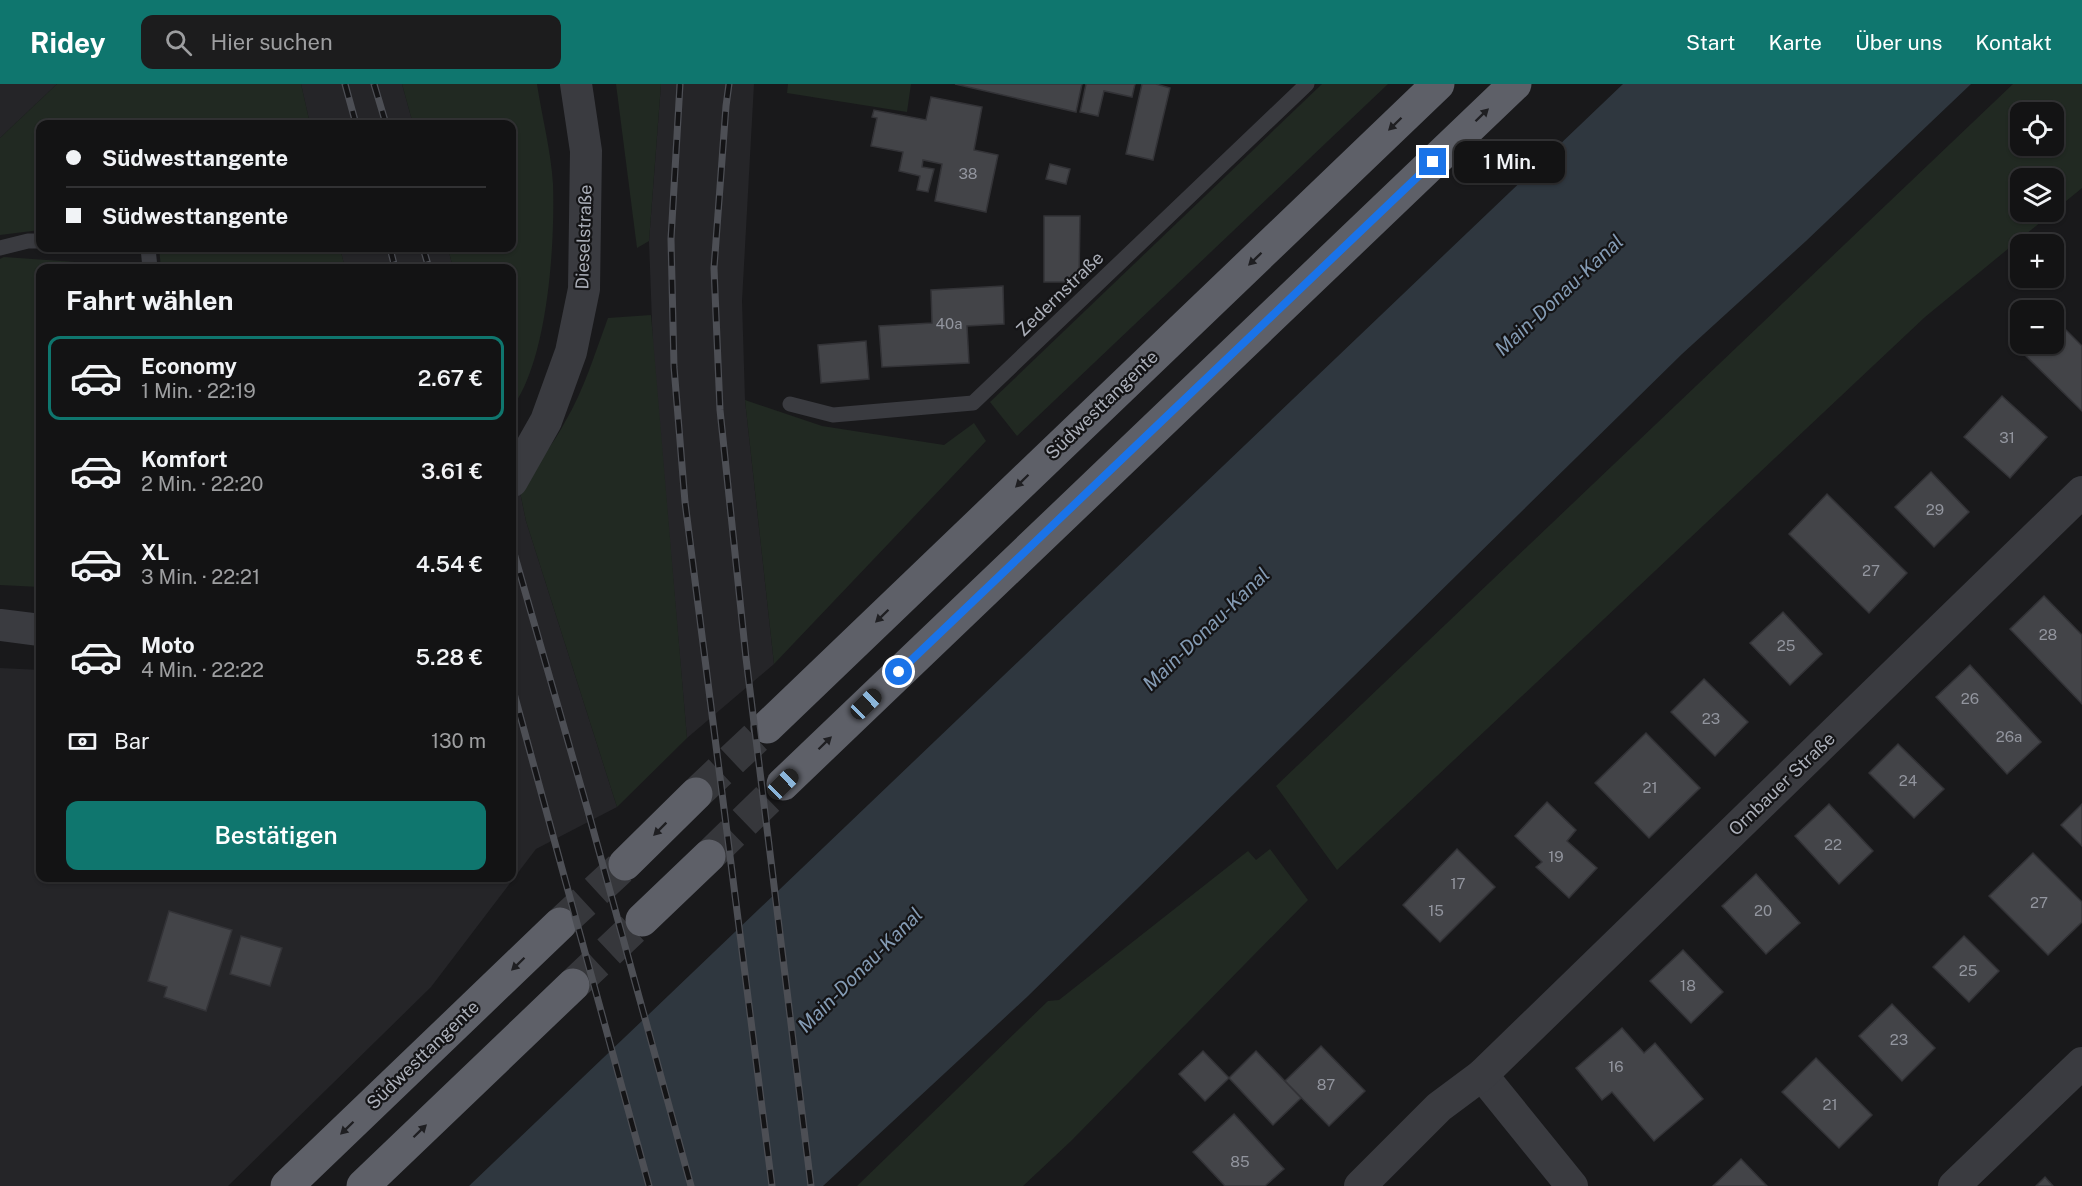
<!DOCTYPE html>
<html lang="de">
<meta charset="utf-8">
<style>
:root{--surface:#131314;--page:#1c1c1d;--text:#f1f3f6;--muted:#9d9ea0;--line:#323234;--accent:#0f766e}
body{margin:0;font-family:"Public Sans",sans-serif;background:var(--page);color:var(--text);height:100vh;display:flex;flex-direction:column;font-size:22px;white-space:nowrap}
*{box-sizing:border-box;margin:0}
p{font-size:20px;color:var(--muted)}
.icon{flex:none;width:33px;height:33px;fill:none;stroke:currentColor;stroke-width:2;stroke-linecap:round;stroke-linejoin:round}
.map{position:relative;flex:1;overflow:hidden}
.side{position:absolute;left:36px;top:180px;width:480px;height:618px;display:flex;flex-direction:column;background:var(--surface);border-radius:12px;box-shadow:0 2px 4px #0004,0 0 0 2px var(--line)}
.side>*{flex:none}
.banner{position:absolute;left:36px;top:36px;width:480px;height:132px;border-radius:12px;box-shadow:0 2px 4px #0004,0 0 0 2px var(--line);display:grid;align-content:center;height:132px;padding:0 30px;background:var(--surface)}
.buttons{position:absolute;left:2010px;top:18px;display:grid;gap:12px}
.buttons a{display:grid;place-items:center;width:54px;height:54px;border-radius:12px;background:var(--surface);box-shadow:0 2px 4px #0004,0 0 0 2px var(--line);font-size:30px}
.end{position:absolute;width:27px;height:27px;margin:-14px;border:8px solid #1a73e8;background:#fff;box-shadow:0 0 0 3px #fff}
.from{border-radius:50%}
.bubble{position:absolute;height:42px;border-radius:12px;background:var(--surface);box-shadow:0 2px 4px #0004,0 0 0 2px var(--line);font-size:20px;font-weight:600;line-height:42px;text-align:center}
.car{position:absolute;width:18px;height:36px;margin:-18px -9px;border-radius:8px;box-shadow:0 0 4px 2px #0007;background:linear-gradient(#222 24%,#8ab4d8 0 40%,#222 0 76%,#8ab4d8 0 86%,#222 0)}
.banner b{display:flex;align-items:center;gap:21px;height:57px;font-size:22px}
.banner b+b{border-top:2px solid var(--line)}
.banner i{width:15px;height:15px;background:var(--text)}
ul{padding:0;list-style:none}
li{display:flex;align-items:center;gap:18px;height:84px;margin:0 12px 9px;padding:0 18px;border:3px solid transparent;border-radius:12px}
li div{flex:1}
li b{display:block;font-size:22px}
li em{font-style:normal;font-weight:600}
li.on{border-color:var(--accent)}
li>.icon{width:54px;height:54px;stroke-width:1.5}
h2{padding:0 30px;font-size:27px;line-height:72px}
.pay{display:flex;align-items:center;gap:15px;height:66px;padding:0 30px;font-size:22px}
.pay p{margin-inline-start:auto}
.primary-button{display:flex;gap:12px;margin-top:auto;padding:12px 30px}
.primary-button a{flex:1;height:69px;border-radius:12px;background:var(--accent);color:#fff;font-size:24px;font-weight:600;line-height:69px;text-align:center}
header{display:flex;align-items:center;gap:36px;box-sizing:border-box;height:84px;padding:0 30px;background:var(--accent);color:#fff}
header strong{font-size:28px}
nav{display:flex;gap:33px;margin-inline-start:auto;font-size:21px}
.search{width:420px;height:54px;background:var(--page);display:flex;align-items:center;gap:15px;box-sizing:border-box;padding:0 21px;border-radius:12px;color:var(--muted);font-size:22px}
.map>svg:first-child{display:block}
.built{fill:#252528}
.green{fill:#212922;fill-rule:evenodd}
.water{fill:#2f373f}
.building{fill:#434448;stroke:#333337;stroke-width:1.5}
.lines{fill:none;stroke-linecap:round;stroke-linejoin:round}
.trunk-tunnel{stroke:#36373b;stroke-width:33;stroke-dasharray:33 16;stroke-linecap:butt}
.service{stroke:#3a3b40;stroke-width:15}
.minor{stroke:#3a3b40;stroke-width:32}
.trunk{stroke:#5e6068;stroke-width:33}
.rail-casing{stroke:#4d4f55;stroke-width:7}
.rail{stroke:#141416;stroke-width:4.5;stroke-dasharray:14;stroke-linecap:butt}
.oneway{fill:#1f1f22}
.route{stroke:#1a73e8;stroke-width:8}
.labels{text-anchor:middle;stroke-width:4.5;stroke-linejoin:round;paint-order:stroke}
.number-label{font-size:15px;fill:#92959e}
.street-label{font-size:18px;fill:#acb0ba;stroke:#141416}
.water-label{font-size:20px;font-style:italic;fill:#849bb4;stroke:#141416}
</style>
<header>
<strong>Ridey</strong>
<div class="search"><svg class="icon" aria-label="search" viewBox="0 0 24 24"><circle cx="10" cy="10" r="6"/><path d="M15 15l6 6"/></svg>Hier suchen</div>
<nav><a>Start</a><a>Karte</a><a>Über uns</a><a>Kontakt</a></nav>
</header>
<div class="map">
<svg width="2082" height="1102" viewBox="0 0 2082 1102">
<rect width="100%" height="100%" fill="#19191b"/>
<!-- built -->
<g class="built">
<polygon points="0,0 57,0 0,54"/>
<polygon points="301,0 402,0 413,40 310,40"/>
<polygon points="661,0 754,0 742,217 745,316 774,580 687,654 653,265 649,157"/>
<polygon points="340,164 448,164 453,184 345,184"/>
<polygon points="512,382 519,403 526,437 617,723 536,765 431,903 228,1102 0,1102 0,584 40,586 40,794 512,794"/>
</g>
<!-- green -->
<g class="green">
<polygon points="57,0 301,0 310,40 40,40 40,146 0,151 0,54"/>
<path d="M402 0H537C542 33 551 67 553 100 555 161 548 275 512 324V184H453L448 164H512V40H413Z"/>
<polygon points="616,0 661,0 649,157 637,164"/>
<polygon points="788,0 911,0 907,28 787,9"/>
<polygon points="1322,0 1388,0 1017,352 990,318"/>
<path d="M2013 0H2082V104L2054 127V94H2020V128H2053L1925 233 1337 786 1276 702ZM2054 28V62H2020V28Z"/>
<polygon points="159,164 340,164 345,184 161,184"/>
<polygon points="4,173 118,181 122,184 40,184 40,503 0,501 0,175"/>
<path d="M651 231 687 654 617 723 526 437 519 403C535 382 553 361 565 338 584 306 595 269 608 234Z"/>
<polygon points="745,316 822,342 944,361 974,339 986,357 774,580"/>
<polygon points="1270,765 1308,816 1071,1057 1023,1102 857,1102 1048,917 1059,916 1248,767 1256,776"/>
</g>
<!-- water -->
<polygon class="water" points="1623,0 1971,0 1806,157 1682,270 1027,913 823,1102 469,1102"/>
<!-- building -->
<g class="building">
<polygon points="955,0 1082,0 1076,28"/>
<polygon points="1086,0 1135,0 1132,13 1104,7 1098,32 1080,28"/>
<polygon points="1142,0 1156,0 1170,4 1153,76 1126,70"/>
<polygon points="931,13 982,23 974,66 998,71 986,128 935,117 942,80 923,76 922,83 934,85 928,108 917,106 920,92 899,87 903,68 871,62 877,34 872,33 874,26 926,36"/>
<polygon points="1050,80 1070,85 1066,100 1046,95"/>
<polygon points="1044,132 1080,132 1079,198 1044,198"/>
<polygon points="1003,202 1004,240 967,242 969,279 882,283 879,242 932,239 931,206"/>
<polygon points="2058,238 2082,262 2082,327 2025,271 2037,260 2054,260 2054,243"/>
<polygon points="866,257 869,295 821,299 818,261"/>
<polygon points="2002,312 2047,353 2010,394 1964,353"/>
<polygon points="1931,388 1969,428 1934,463 1895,423"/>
<polygon points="1827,410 1907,489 1869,529 1789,450"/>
<polygon points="2044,512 2082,551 2082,620 2010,545"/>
<polygon points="1783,528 1822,570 1790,601 1750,559"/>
<polygon points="1970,581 2041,658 2007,690 1936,613"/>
<polygon points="1704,595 1748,638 1715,672 1671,628"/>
<polygon points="1646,649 1700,704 1649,754 1595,699"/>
<polygon points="1898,660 1944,705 1914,734 1869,689"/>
<polygon points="1547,718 1576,746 1567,757 1597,784 1569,814 1536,783 1542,778 1515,752"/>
<polygon points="1829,720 1873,767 1839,800 1795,752"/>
<polygon points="2082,720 2082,762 2061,741"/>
<polygon points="1457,765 1495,803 1440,858 1403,821"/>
<polygon points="2033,769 2082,818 2082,838 2048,871 1989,812"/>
<polygon points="1756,790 1800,839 1766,870 1722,822"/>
<polygon points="169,827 232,846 206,927 164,913 167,903 148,897"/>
<polygon points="241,852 282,864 270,902 230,890"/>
<polygon points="1964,852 1999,887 1969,918 1933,883"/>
<polygon points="1683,866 1723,908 1691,939 1650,897"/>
<polygon points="1892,920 1935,964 1902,997 1859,952"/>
<polygon points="1622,944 1644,969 1655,959 1703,1015 1654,1057 1612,1008 1602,1016 1576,984"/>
<polygon points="1321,962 1365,1007 1329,1042 1285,997"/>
<polygon points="1203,967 1229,994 1205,1017 1179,990"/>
<polygon points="1256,967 1301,1014 1273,1041 1229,994"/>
<polygon points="1816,974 1872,1031 1839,1064 1782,1008"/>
<polygon points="1234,1030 1284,1085 1265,1102 1225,1102 1193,1068"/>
<polygon points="1741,1075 1767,1102 1713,1102"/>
<polygon points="2045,1093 2053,1102 2036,1102"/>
</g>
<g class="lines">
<!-- trunk-tunnel -->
<g class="trunk-tunnel">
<polyline points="696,710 767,643"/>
<polyline points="709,772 783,700"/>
<polyline points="560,840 625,780"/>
<polyline points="573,901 642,836"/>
</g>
<!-- service -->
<g class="service">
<polyline points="0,164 28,157 40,157"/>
<polyline points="148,164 150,184"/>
<polyline points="790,320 833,331 973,319 1307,0"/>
</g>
<!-- minor -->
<g class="minor">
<polyline points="512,397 546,337 571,268 584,205 586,67 576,0"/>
<polyline points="0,541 40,546"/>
<polyline points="1482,991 1572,1102"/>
<polyline points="1360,1102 1439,1023 1482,991 2082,408"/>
<polyline points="1954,1102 2082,979"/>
</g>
<!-- trunk -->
<g class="trunk">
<polyline points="767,643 1438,0"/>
<polyline points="783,700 1515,0"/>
<polyline points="625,780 696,710"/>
<polyline points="642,836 709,772"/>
<polyline points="287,1102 560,840"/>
<polyline points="363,1102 573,901"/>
</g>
<defs>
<g id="rail">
<polyline points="345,0 356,40"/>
<polyline points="374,0 386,40"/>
<polyline points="680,0 671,155 674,283 685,418 772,1102"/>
<polyline points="729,0 726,22 714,184 720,326 746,574 811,1102"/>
<polyline points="390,164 395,184"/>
<polyline points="423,164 429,184"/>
<polyline points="512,462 588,727 691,1102"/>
<polyline points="512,602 649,1102"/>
</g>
</defs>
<!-- rail casing -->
<use href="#rail" class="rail-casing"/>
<!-- rail -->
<use href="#rail" class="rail"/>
</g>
<!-- one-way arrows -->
<defs><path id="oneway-solid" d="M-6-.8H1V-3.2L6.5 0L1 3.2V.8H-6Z" transform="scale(1.5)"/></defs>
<g class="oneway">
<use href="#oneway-solid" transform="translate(1482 31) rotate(-44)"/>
<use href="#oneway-solid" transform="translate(1395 40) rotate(136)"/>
<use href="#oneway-solid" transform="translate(1255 175) rotate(136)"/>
<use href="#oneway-solid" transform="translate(1022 397) rotate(136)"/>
<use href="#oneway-solid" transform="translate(882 532) rotate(136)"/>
<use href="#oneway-solid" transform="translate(825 659) rotate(-44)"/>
<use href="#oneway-solid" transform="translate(660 745) rotate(135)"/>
<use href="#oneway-solid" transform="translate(518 880) rotate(136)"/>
<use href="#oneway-solid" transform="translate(347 1044) rotate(136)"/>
<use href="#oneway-solid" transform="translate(420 1047) rotate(-44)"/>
</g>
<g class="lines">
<!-- route -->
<polyline class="route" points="899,588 1433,78"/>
</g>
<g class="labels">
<!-- number labels -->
<g class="number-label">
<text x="968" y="95">38</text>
<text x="949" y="245">40a</text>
<text x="2007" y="359">31</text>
<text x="1935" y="431">29</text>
<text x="1871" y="492">27</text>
<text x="2048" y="556">28</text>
<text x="1786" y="567">25</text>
<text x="1970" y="620">26</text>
<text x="1711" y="640">23</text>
<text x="2009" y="658">26a</text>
<text x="1908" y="702">24</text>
<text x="1650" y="709">21</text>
<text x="1833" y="766">22</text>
<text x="1556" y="778">19</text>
<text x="1458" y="805">17</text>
<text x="2039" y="824">27</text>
<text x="1436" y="832">15</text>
<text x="1763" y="832">20</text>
<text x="1968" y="892">25</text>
<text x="1688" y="907">18</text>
<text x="1899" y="961">23</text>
<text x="1616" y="988">16</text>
<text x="1326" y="1006">87</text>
<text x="1830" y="1026">21</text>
<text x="1240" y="1083">85</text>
</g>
<!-- street labels -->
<g class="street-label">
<text transform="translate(584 153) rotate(-88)" y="6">Dieselstraße</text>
<text transform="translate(1060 210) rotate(-44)" y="6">Zedernstraße</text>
<text transform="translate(1102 321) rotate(-44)" y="6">Südwesttangente</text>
<text transform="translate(1782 700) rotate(-44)" y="6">Ornbauer Straße</text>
<text transform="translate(423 971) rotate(-44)" y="6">Südwesttangente</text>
</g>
<!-- water labels -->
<g class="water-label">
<text transform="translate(1559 211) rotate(-43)" y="7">Main-Donau-Kanal</text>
<text transform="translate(1206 545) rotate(-44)" y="7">Main-Donau-Kanal</text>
<text transform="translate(860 886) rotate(-45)" y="7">Main-Donau-Kanal</text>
</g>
</g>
</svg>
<div class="buttons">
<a><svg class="icon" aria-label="locate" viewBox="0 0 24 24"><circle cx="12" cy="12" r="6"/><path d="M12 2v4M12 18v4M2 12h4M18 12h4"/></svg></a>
<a><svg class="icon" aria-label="layers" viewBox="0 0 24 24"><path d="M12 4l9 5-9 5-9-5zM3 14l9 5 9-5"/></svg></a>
<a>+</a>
<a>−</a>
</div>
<i class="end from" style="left:899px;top:588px"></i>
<i class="end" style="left:1433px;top:78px"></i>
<div class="bubble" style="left:1454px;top:57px;width:111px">1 Min.</div>
<i class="car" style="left:866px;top:620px;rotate:46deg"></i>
<i class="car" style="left:783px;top:700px;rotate:46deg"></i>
<div class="banner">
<b><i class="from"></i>Südwesttangente</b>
<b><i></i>Südwesttangente</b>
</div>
<section class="side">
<h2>Fahrt wählen</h2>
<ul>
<li class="on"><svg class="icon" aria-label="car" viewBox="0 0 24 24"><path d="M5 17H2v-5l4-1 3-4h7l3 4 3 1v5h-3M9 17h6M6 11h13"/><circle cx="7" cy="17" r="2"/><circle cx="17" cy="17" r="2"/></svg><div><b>Economy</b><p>1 Min. · 22:19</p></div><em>2.67 €</em></li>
<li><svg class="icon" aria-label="car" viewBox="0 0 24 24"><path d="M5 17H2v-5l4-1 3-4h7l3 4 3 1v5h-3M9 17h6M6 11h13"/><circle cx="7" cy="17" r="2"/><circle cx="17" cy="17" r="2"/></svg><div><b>Komfort</b><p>2 Min. · 22:20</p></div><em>3.61 €</em></li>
<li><svg class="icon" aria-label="car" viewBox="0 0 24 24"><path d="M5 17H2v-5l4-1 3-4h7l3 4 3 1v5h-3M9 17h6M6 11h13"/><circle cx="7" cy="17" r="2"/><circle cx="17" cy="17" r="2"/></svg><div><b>XL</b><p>3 Min. · 22:21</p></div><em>4.54 €</em></li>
<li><svg class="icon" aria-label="car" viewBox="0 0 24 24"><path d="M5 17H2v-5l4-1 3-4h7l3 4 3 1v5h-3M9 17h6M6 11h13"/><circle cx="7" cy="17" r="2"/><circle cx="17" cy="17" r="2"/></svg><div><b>Moto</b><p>4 Min. · 22:22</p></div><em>5.28 €</em></li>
</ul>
<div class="pay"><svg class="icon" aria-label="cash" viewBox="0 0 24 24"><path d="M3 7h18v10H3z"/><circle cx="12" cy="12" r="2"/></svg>Bar<p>130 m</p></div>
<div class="primary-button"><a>Bestätigen</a></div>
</section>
</div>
